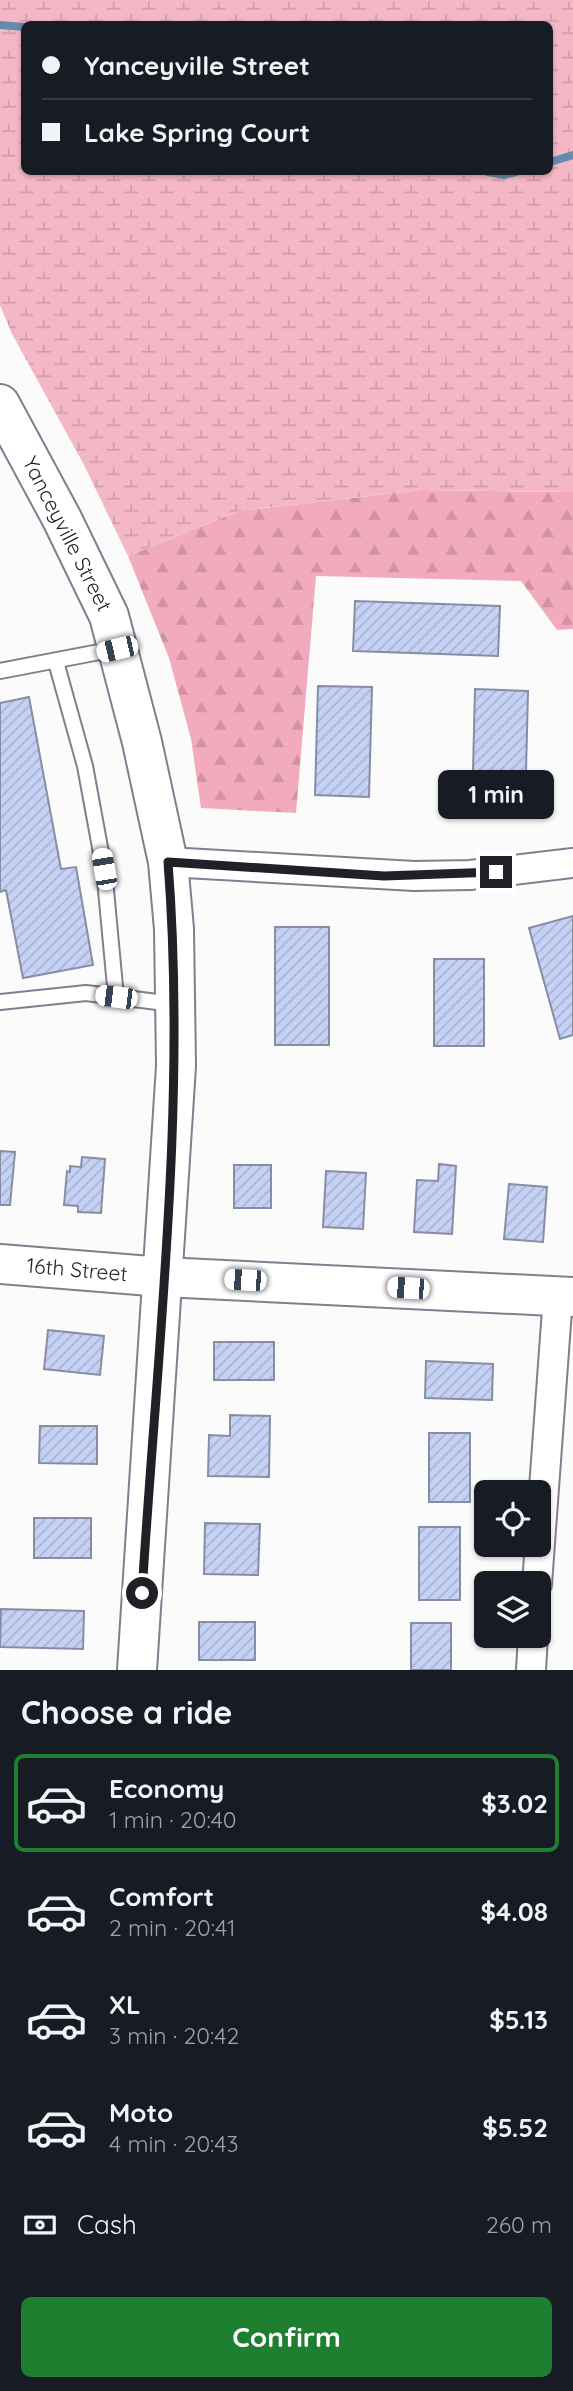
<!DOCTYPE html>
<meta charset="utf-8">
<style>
:root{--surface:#171b24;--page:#20242c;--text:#f1f3f6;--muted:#9ea1a6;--line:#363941;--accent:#1e7f31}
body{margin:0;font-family:Quicksand,sans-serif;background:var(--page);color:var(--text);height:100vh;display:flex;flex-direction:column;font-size:26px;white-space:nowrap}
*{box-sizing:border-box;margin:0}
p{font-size:23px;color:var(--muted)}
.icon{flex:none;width:38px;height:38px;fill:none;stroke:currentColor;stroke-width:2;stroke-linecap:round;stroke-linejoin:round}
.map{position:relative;height:1670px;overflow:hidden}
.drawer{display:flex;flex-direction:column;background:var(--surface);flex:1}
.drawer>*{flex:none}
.top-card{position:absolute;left:21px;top:21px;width:532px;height:154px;border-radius:10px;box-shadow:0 2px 5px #0004;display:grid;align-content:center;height:154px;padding:0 21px;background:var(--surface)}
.buttons{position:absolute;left:474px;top:1480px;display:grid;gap:14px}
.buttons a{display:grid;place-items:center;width:77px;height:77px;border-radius:10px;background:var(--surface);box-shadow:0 2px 5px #0004;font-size:35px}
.end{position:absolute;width:32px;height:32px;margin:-16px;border:9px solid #221f27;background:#fff;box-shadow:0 0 0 4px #fff}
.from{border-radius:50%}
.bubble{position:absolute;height:49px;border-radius:10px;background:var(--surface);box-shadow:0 2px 5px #0004;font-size:23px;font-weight:800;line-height:49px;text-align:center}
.car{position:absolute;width:21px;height:42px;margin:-21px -10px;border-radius:9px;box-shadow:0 0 5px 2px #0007;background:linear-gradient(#fff 24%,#345 0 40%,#fff 0 76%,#345 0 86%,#fff 0)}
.top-card b{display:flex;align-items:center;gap:24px;height:66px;font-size:26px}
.top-card b+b{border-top:2px solid var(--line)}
.top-card i{width:18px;height:18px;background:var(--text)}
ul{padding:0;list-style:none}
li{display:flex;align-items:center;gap:21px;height:98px;margin:0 14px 10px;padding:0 7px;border:4px solid transparent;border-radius:10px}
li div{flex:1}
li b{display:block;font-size:26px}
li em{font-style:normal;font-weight:800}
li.current{border-color:var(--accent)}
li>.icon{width:63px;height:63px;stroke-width:1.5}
h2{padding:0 21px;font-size:32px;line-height:84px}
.pay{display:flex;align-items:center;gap:18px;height:77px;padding:0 21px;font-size:26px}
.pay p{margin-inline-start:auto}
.action{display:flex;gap:14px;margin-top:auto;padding:14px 21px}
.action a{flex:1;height:80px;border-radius:10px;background:var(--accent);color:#fff;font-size:28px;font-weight:800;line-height:80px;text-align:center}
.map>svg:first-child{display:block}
.forest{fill:url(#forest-firs)}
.wetland{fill:url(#wetland-marsh);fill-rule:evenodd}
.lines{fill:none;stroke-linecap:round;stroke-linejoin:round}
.stream{stroke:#638cab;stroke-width:8}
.building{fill:url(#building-hatch);stroke:#878ea3;stroke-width:2}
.lane-casing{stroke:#847d92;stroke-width:18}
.street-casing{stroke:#847d92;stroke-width:32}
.secondary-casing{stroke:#847d92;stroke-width:42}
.lane{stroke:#fff;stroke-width:14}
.street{stroke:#fff;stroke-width:28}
.secondary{stroke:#fff;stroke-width:38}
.route{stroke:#221f27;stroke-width:9}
.labels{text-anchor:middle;stroke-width:5;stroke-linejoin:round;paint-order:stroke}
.street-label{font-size:21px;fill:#221f27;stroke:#fff}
</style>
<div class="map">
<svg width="573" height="1670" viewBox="0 0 573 1670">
<defs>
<pattern id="forest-firs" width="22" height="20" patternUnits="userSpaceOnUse" patternTransform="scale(1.75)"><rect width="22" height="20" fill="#f2abbc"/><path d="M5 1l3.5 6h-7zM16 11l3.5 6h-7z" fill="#cf93a2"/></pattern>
<pattern id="wetland-marsh" width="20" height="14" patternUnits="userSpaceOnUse" patternTransform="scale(1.75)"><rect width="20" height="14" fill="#f4b7c5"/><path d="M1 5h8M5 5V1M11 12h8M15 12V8" fill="none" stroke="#d19da9"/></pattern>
<pattern id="building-hatch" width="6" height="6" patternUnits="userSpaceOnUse" patternTransform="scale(1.75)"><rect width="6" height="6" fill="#c5d1f5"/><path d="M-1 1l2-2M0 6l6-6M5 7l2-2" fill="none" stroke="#a9b3d2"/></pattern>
</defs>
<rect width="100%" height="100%" fill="#fbfbfb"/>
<!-- forest -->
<polygon class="forest" points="422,490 573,492 573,629 557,630 521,581 316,576 296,813 201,808 191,739 169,658 128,556 239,511"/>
<!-- wetland -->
<path class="wetland" d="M0 0H573V492L422 490 239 511 128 556 83 463 12 334 0 305ZM24 24H550V172H24Z"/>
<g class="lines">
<!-- stream -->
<g class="stream">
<polyline points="0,25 24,27"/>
<polyline points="550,162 573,155"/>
<polyline points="488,172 504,175 516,172"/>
</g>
</g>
<!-- building -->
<g class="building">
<polygon points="355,601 500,606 498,656 353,651"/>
<polygon points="318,686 372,687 369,797 315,795"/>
<polygon points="475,689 528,691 525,812 472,811"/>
<polygon points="29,697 61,869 76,867 93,965 23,978 6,890 0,892 0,703"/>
<polygon points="573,916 573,1035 560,1039 529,928"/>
<rect x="275" y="927" width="54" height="118"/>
<rect x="434" y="959" width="50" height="87"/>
<polygon points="0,1151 15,1152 10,1205 0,1205"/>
<polygon points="82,1157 105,1159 101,1213 78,1212 78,1206 64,1205 67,1171 70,1172 70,1166 81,1167"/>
<polygon points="439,1164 456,1166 452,1234 414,1232 417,1180 438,1181"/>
<rect x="234" y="1165" width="37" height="43"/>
<polygon points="326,1171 366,1173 363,1229 323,1227"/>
<polygon points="509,1184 547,1187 543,1242 504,1239"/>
<polygon points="48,1330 104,1336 100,1375 44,1369"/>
<rect x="214" y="1342" width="60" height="38"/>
<polygon points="426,1361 493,1364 492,1400 425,1398"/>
<polygon points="230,1415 270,1416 269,1477 208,1476 209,1435 230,1436"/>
<polygon points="40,1426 97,1426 97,1464 39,1463"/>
<rect x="429" y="1433" width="41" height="69"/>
<rect x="34" y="1518" width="57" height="40"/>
<polygon points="205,1523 260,1524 258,1575 204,1574"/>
<rect x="419" y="1527" width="41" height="73"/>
<polygon points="1,1609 84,1611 83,1649 0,1647"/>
<rect x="199" y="1622" width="56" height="38"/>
<rect x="411" y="1623" width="40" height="47"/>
</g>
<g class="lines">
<defs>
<g id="lane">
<polyline points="56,662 85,766 104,869 116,997"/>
<polyline points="0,671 115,649"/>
<polyline points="0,1002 86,993 173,1004"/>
</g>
<g id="street">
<polyline points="168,862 414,876 470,875 573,863"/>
<polyline points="537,1584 558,1296"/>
<polyline points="531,1670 533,1636"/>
</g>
<g id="secondary">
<polyline points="0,404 62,519 109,616 142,742 168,862 174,929 176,1066 137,1670"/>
<polyline points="0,1264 163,1277 573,1297"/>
</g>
</defs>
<!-- lane casing -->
<use href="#lane" class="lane-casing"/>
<!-- street casing -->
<use href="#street" class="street-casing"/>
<!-- secondary casing -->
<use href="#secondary" class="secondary-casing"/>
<!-- lane -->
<use href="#lane" class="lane"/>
<!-- street -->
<use href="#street" class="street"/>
<!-- secondary -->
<use href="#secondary" class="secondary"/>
</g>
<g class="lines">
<!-- route -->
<path class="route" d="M142 1593C157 1350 187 1105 168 862L384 876 496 872"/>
</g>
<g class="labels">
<!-- street labels -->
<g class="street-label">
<text transform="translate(67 534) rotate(63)" y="7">Yanceyville Street</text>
<text transform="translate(77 1270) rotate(5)" y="7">16th Street</text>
</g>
</g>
</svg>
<div class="buttons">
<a><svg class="icon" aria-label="locate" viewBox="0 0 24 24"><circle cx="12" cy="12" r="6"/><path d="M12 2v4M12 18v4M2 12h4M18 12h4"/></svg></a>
<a><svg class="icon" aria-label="layers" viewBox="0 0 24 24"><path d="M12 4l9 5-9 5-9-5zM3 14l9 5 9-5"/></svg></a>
</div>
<i class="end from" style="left:142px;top:1593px"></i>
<i class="end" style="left:496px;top:872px"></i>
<div class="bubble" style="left:438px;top:770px;width:116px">1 min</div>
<i class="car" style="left:117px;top:649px;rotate:257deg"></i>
<i class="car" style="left:104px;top:869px;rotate:350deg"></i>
<i class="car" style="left:116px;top:997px;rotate:277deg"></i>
<i class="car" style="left:245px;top:1280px;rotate:273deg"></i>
<i class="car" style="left:408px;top:1288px;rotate:274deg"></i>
<div class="top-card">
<b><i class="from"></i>Yanceyville Street</b>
<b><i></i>Lake Spring Court</b>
</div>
</div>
<section class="drawer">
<h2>Choose a ride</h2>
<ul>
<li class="current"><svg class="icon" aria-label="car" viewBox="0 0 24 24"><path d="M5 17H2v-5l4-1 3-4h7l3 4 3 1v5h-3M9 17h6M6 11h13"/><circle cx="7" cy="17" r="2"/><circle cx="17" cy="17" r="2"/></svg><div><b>Economy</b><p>1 min · 20:40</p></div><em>$3.02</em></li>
<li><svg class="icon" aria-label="car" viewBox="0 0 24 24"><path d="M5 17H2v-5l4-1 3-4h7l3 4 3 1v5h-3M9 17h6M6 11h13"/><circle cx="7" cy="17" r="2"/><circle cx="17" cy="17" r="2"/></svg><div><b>Comfort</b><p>2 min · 20:41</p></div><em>$4.08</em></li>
<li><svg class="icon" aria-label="car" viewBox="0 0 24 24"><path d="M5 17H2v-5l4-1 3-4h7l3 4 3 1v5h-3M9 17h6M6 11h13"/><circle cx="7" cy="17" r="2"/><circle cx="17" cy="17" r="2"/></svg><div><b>XL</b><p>3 min · 20:42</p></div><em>$5.13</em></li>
<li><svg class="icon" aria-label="car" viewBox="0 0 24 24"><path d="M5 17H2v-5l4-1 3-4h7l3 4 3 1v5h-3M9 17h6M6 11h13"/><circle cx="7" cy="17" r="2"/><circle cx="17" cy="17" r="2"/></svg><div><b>Moto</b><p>4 min · 20:43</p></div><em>$5.52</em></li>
</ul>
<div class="pay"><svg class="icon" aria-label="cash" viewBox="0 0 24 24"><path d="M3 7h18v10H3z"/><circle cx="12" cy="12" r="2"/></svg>Cash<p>260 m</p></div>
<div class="action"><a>Confirm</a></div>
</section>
